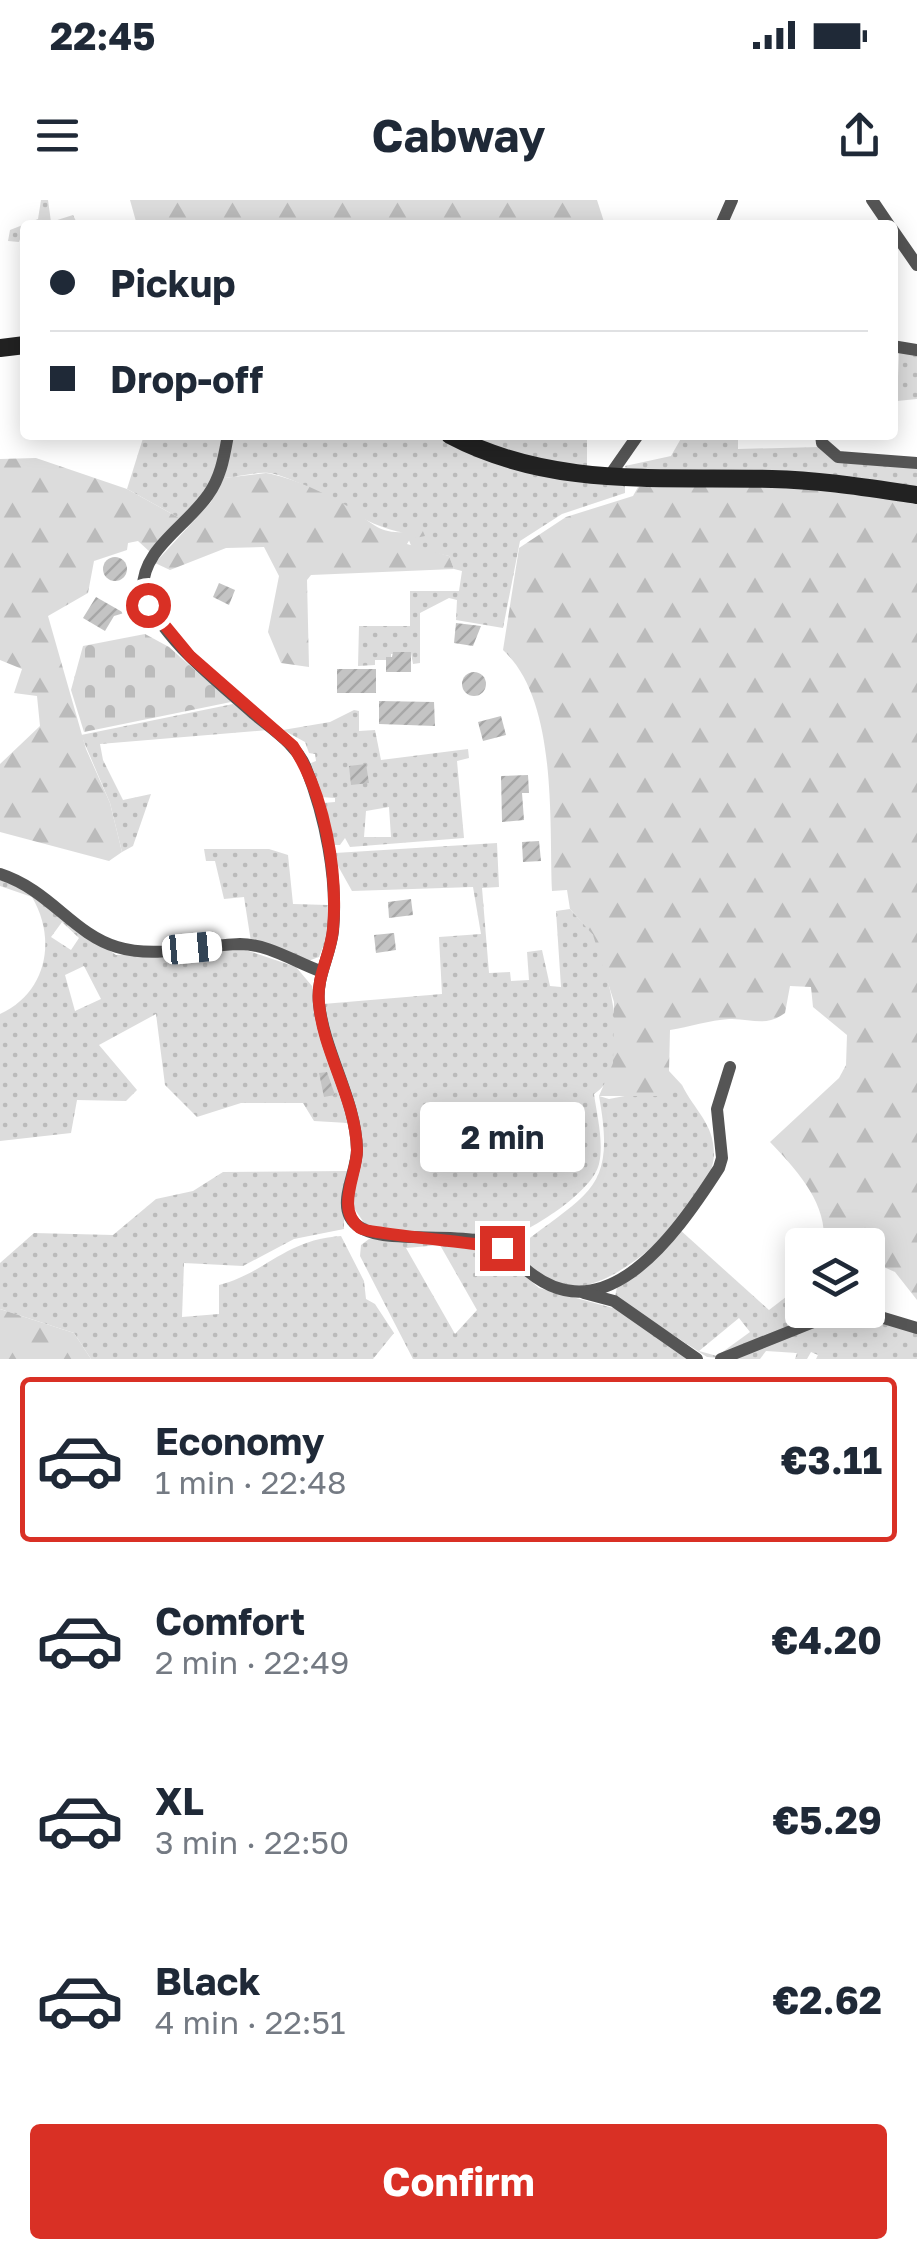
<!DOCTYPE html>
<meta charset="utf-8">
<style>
:root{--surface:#fff;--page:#f6f6f7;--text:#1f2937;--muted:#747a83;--line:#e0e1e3;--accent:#d93025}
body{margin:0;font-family:"Golos Text",sans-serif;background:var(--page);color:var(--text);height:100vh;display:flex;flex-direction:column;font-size:38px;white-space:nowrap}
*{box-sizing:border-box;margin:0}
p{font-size:32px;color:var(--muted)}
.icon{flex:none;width:55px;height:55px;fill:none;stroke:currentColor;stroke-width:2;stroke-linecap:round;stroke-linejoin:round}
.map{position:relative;height:1159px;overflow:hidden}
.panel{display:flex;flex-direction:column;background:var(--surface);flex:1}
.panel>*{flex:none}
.banner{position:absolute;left:20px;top:20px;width:878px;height:220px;border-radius:10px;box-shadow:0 5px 25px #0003;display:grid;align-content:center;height:220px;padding:0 30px;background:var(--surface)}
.tools{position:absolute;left:785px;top:1028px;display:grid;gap:20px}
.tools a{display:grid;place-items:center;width:100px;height:100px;border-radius:10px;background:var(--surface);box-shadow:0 5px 25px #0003;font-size:50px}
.end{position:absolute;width:45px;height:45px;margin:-22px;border:12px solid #d93025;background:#fff;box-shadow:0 0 0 5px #fff}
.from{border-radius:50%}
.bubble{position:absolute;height:70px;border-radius:10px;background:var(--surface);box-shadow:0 5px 25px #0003;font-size:32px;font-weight:700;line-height:70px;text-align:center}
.car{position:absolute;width:30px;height:60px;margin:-30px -15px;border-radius:12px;box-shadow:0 0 8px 2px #0007;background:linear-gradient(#fff 24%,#345 0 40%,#fff 0 76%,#345 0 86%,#fff 0)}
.banner b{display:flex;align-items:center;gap:35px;height:95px;font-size:38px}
.banner b+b{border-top:2px solid var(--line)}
.banner i{width:25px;height:25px;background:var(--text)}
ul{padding:18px 0 0;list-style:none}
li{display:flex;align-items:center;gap:30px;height:165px;margin:0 20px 15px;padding:0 10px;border:5px solid transparent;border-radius:10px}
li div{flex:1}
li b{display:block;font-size:38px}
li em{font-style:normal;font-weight:700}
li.selected{border-color:var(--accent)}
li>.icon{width:90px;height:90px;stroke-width:1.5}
.action{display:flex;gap:20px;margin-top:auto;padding:20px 30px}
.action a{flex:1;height:115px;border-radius:10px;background:var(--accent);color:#fff;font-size:40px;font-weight:700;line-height:115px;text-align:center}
.status{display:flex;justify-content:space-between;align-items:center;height:70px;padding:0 50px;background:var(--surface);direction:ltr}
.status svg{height:28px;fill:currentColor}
header{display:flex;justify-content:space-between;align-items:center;height:130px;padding:0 30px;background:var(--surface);font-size:45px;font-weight:700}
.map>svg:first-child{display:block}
.grass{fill:url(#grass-dots);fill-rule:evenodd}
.forest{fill:url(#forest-firs)}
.cemetery{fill:url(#cemetery-stones)}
.building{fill:url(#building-hatch)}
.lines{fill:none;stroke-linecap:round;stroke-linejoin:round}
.street{stroke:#555;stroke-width:12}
.secondary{stroke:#222;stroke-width:18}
.route{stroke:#d93025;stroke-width:12}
</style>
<div class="status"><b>22:45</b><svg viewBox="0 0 49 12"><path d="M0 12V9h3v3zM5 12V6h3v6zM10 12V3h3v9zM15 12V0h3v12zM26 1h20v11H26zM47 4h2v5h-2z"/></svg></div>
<header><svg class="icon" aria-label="menu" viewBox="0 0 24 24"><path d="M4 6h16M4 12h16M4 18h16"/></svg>Cabway<svg class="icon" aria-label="share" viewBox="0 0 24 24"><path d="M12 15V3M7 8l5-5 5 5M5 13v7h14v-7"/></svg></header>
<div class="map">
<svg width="917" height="1159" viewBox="0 0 917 1159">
<defs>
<pattern id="grass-dots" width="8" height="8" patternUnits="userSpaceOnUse" patternTransform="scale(2.5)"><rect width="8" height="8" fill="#dcdcdc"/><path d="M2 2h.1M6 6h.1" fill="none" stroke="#bbb" stroke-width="1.8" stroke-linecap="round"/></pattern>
<pattern id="forest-firs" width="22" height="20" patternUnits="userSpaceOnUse" patternTransform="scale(2.5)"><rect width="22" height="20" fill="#dcdcdc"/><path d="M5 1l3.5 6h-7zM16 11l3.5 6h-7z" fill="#bbb"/></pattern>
<pattern id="cemetery-stones" width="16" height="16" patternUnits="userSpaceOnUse" patternTransform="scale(2.5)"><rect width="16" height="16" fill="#dcdcdc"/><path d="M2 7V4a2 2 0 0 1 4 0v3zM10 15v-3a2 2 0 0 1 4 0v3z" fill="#bbb"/></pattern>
<pattern id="building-hatch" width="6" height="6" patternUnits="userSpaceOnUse" patternTransform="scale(2.5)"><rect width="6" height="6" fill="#c4c4c4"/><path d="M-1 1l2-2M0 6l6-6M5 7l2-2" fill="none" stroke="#a7a7a7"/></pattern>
</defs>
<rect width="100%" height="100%" fill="#fff"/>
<!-- grass -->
<g class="grass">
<polygon points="41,0 48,0 51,22 73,15 78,25 25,25 19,42 8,41 10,30 38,19"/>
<polygon points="899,152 917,155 917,199 897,201"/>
<polygon points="144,235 224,235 213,282 183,320 127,289"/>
<path d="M233 235H431L522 271 625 286V293L562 314 520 341 503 428 456 420 457 400 449 398 420 413V463L413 464 411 453 391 454V460H375V465L358 466 359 426H410V391H459L462 371 454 369 449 356 412 348 406 333C358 326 325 289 278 275 260 269 242 277 224 278Z"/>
<polygon points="457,235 587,235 587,270 545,263"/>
<path d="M683 235H738V249L819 247C848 280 885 250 917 269V286L627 273 625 266 671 256Z"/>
<polygon points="233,504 268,530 100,544 103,560 123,600 151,594 133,646 122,652 110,603 81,535"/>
<path d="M354 510 359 511V531L375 530 381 560 468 549 469 558 457 561 464 638 350 647 345 638 340 645H330L323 603 335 602V598L321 597 311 563 316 561 315 554 309 553 305 542 283 530 330 522ZM389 607 391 637H364L366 611Z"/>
<path d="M497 643 499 687 482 688 489 773 510 772 511 781 529 780 527 752 542 750 550 786 561 787 556 711 570 709C578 719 590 728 595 739 609 775 635 870 594 894 597 916 604 942 599 964 592 993 529 1032 502 1040L367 1027 351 1004 360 962 323 804 442 794 439 737 481 734 473 687 352 691 338 666H332L335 653Z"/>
<polygon points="204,649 269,649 288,655 293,704 328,705 327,737 319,757 308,761 251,742 244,697 224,699 215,661 206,661"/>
<path d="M0 680 24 689 116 755 243 749 296 767 312 786 348 923 314 921 303 903H241L197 917 165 885 156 814 99 845 137 890 126 901 77 900 71 933 0 941V814C47 793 57 739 32 697L0 686ZM62 722 79 738 71 750 51 737ZM84 766 101 799 75 811 65 775Z"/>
<path d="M682 885C694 910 714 923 714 954 714 1001 611 1102 560 1085 547 1081 532 1067 521 1059L522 1044C590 991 616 989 599 896L609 899Z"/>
<path d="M350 971 344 993V1029L294 1039 243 1066 184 1063 182 1117 219 1114V1085C268 1072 284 1040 341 1036L364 1081 366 1099 375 1104 394 1133 373 1159H91L74 1133 0 1109V1063L34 1033 113 1035 156 999 193 991 223 972Z"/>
<path d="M679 1029 769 1110 795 1090 802 1095V1110L827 1112 719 1158 707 1157 615 1097 617 1087ZM739 1118 750 1132 717 1156 699 1151Z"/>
<path d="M369 1039 460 1042 497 1052 539 1088 624 1111 689 1159H413L360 1056 361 1045ZM440 1045 477 1110 455 1134 406 1048Z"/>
<polygon points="851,1114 917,1132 917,1159 816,1159 818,1155 811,1152 807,1159 795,1159 797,1153 766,1151 760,1159 729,1159"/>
</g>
<!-- forest -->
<g class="forest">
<polygon points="130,0 597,0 605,25 137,25"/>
<polygon points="36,258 127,289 183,320 150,352 138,341 128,343 127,350 94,361 88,393 48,416 86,549 110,603 122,652 109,661 0,632 0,564 40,526 37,496 14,493 22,469 0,460 0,259"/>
<path d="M266 273C290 277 320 291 342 303 374 321 377 340 422 329L425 336 410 339 407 344 449 356 454 369 311 375 307 380 309 467 281 463 268 432 279 376 264 347 226 348 170 370 155 363 211 302 224 278Z"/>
<path d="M740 283 917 299V1100L895 1072 868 1060V1045H840L824 1036C824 999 794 967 770 942L839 878 846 865 847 835 813 807 811 787 790 786 785 813C765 828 751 818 729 819 710 820 689 827 670 830L669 871 682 885 670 896H599L613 863 614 802 593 735 570 709 567 690 552 691C549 622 558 500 503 450L519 348 566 317 633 296 638 287Z"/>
<polygon points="0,1109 74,1133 91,1159 0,1159"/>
</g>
<!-- cemetery -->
<polygon class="cemetery" points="145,434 169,447 231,502 84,532 71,490 83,446"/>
<!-- building -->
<g class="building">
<circle cx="115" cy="369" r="12"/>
<polygon points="219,383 235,390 229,405 213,397"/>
<polygon points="96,397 124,413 114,416 105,431 83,418"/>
<polygon points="456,423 481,426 473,446 454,443"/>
<polygon points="393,452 411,452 411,472 386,472 386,457 392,457"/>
<rect x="337" y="469" width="39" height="24"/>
<circle cx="474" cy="484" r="12"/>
<polygon points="379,501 434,502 435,526 379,524"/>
<polygon points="501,516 506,535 483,541 478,522"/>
<polygon points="366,564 369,583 351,585 349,566"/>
<polygon points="528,575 529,593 522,593 524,620 502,622 501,576"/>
<polygon points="539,641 541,661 523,662 522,642"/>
<polygon points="411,699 413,715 389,718 388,702"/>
<polygon points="394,733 396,750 376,753 374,735"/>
<polygon points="327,872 335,895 324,897 319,873"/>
</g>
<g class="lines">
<!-- street -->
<g class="street">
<polyline points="872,0 889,25"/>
<polyline points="721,25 732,0"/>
<polyline points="892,29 917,65"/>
<polyline points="892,146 917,150"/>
<path d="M228 235C224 257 221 277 208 295 186 327 140 350 143 392 164 441 215 479 254 514 273 530 296 544 306 568 325 616 338 679 333 731 330 757 316 777 319 804 325 854 356 900 357 950 357 970 340 999 350 1017 371 1056 479 1019 513 1057 597 1148 674 1038 719 968L722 958 717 909 730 867"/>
<polyline points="821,235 822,243 838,257 917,263"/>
<polyline points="608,278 638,235"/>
<path d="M0 674C50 690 73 734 117 747 156 759 200 745 240 744 268 744 295 762 320 771"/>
<polyline points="584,1093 614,1101 697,1159"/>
<polyline points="721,1159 841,1111 867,1113 917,1128"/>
</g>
<!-- secondary -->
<g class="secondary">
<polyline points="0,148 25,145"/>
<path d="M450 235C552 289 661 276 772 279 821 280 869 288 917 295"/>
</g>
</g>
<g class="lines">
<!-- route -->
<path class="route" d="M148 405 190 456 293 546C325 595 338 672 333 729 331 755 316 776 319 803 323 853 356 899 357 950 357 975 335 1009 360 1028 368 1034 480 1043 502 1048"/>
</g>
</svg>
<div class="tools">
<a><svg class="icon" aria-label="layers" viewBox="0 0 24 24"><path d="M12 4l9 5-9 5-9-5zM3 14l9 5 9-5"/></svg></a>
</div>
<i class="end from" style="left:148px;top:405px"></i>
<i class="end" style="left:502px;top:1048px"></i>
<div class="bubble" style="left:420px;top:902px;width:165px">2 min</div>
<i class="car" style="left:192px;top:748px;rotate:85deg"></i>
<div class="banner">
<b><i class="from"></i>Pickup</b>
<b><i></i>Drop-off</b>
</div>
</div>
<section class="panel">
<ul>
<li class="selected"><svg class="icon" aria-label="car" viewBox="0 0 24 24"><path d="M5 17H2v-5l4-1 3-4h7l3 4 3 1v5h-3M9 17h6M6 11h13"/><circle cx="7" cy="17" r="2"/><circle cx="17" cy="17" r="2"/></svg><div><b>Economy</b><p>1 min · 22:48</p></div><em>€3.11</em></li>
<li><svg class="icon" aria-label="car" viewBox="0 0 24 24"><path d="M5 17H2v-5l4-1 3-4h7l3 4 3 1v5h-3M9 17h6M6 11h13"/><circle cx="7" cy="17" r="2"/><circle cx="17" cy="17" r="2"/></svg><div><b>Comfort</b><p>2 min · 22:49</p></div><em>€4.20</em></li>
<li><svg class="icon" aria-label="car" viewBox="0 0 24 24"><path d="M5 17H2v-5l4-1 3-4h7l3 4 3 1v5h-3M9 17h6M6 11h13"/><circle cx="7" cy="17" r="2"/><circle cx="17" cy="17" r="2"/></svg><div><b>XL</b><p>3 min · 22:50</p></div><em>€5.29</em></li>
<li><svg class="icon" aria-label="car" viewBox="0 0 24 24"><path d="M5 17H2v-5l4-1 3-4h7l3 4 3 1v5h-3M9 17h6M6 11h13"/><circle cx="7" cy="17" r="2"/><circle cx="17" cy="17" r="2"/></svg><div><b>Black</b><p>4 min · 22:51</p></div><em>€2.62</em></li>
</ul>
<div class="action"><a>Confirm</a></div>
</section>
